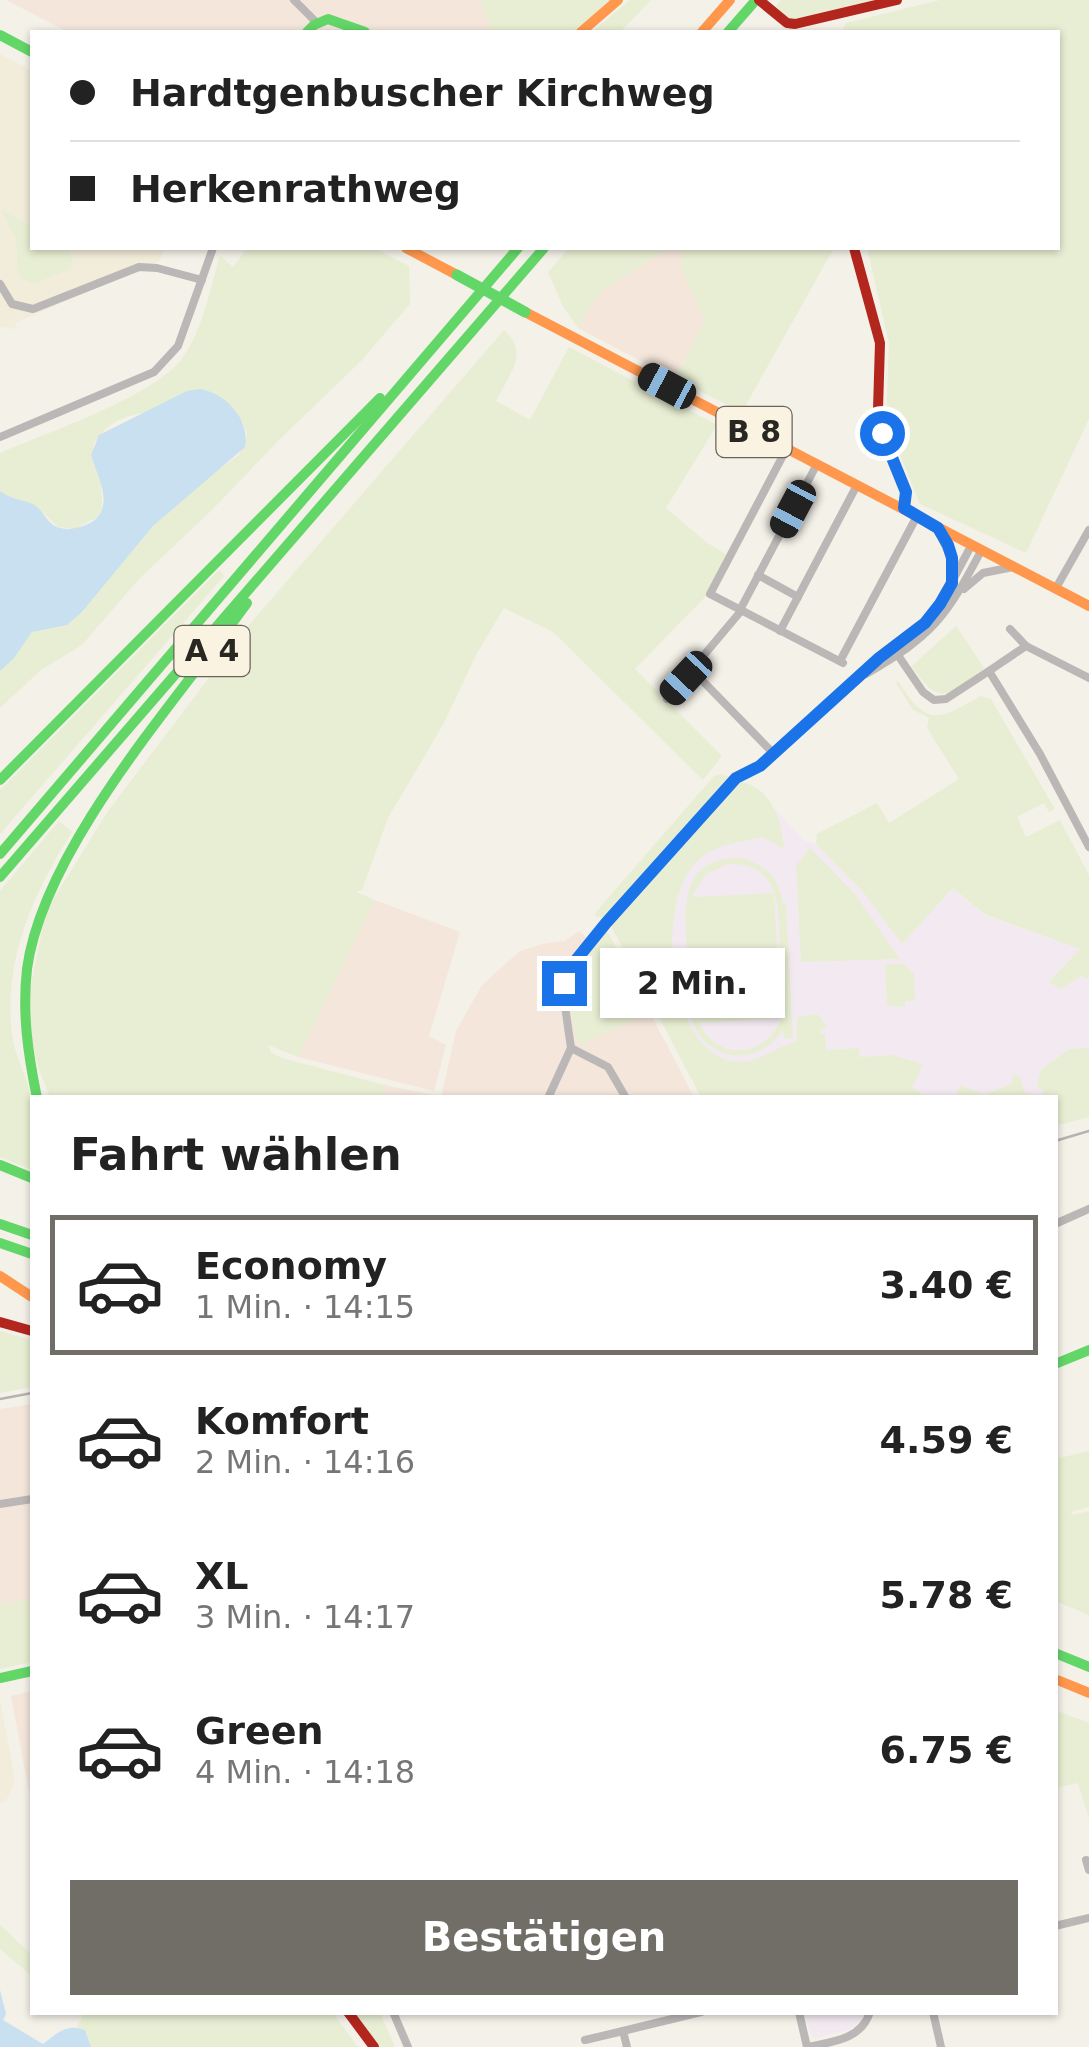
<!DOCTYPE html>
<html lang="de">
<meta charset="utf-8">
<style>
:root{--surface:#fff;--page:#f6f6f6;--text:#222;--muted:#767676;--line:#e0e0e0;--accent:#706e67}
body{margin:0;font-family:"DejaVu Sans",sans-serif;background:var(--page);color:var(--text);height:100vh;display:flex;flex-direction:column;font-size:38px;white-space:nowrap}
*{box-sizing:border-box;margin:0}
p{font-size:32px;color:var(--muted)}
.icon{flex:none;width:55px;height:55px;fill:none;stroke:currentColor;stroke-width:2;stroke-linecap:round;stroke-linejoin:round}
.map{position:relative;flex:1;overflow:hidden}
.side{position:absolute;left:30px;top:1095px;width:1028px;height:920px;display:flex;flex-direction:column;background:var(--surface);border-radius:0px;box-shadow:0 2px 8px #0004}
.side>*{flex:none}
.guide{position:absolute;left:30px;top:30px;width:1030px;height:220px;border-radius:0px;box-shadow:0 2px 8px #0004;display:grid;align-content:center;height:220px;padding:0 40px;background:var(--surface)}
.end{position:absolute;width:45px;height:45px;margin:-22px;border:12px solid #1a73e8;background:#fff;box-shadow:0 0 0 5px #fff}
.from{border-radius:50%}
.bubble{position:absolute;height:70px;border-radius:0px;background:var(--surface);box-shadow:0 2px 8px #0004;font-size:32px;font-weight:600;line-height:70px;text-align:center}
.car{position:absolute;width:30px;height:60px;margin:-30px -15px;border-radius:12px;box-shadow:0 0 8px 2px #0007;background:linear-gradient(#222 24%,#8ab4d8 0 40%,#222 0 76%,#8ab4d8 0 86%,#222 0)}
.guide b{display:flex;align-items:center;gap:35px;height:95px;font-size:38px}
.guide b+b{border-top:2px solid var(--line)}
.guide i{width:25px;height:25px;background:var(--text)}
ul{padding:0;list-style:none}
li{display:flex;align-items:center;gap:30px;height:140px;margin:0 20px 15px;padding:0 20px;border:5px solid transparent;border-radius:0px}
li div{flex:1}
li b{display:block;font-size:38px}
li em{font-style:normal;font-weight:600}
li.selected{border-color:var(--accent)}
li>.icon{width:90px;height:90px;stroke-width:1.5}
h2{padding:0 40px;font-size:45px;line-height:120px}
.cta{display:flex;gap:20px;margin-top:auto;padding:20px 40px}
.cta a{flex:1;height:115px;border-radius:0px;background:var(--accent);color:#fff;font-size:40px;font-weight:600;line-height:115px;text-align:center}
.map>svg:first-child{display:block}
.commercial{fill:#f4e6db}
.built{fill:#f2ecda}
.education{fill:#f3eaf1}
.green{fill:#e8eed3;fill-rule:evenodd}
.water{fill:#c9e0f1}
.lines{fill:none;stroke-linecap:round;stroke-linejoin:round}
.street{stroke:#bab7b6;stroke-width:8}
.fast{stroke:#63d668;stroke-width:10}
.slow{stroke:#ff974d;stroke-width:10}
.jam{stroke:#b3261e;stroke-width:10}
.tram{stroke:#b5b3b0;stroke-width:2.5}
.fast-bridge{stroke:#63d668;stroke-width:11}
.route{stroke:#1a73e8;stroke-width:12}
.labels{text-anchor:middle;stroke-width:8;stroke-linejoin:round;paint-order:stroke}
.shield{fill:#faf3e2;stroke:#68645b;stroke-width:2.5}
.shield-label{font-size:30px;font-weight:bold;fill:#292721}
</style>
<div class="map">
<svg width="1089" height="2047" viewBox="0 0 1089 2047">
<rect width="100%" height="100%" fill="#f4f1e8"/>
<!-- commercial -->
<g class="commercial">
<polygon points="6,0 481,0 491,32 68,32"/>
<polygon points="668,248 683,248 681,267 705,321 675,379 578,328 598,294"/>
<polygon points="375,900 460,932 429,1036 446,1045 434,1091 298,1057"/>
<polygon points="579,931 587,938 607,931 694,1097 383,1098 385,1085 441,1097 456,1031 482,985 520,951 542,944 565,941"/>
<polygon points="32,1404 32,1599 0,1605 0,1409"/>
<polygon points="32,1691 32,1807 11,1696"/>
</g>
<!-- built -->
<g class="built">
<polygon points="0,54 32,71 32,248 166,248 159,261 15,323 17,329 0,327"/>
<polygon points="0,1699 15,1780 8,1798 0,1804"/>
</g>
<!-- education -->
<g class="education">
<polygon points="746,784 751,784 805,841 816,844 863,892 902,943 953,888 984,915 1081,949 1081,976 1089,979 1089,1082 1050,1098 701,1097 614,930"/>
<polygon points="805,2013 805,2012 865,2013 861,2020 848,2030 816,2038 810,2034"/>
</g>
<!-- green -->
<g class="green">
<polygon points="481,0 610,0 573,32 491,32"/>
<polygon points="630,0 651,0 620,32 592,32"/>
<polygon points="781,0 875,0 794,19 782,15 776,6"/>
<polygon points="940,0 1089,0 1089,419 1026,553 920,504 886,420 889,343 867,248 1058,248 1058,32 842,32 846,23"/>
<path d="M1 210 32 226V248H68L73 263 70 269 32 284C10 275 20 259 16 241 13 231 5 219 1 210Z"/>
<path d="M247 248H374L409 266 410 304 361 361 279 440 214 508 139 579 82 645 41 670 0 708V671L28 635 40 629 67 625 82 612 153 526 204 480 239 455 247 435 242 420C197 415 119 394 93 446L101 482 103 514 75 529 58 527 37 507 14 501 0 491V453C46 433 156 396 183 357 203 329 210 288 220 256L233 267Z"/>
<polygon points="569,248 668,248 598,294 578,328 564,308 548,272"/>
<polygon points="683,248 834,248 742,412 675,379 705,321 681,267"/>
<path d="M504 330C530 354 509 374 496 401L530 420 569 347 717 425 666 508 706 542 729 556 706 596 635 669 722 756 703 780 553 632 504 608 476 655 444 723 388 818 362 890 356 892 375 900 298 1057 268 1045 272 1053 285 1059 385 1085 383 1097H50L38 1067 30 1029 29 994 46 911 108 811 249 625Z"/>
<polygon points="219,570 224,576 0,834 0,790"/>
<path d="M956 626 985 669C948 693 941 711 912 666Z"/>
<path d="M898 681C926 726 938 722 980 696L991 699 1055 809 1049 812 1044 803 1017 817 1026 837 1060 820 1089 875V979L1081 976 1061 989 1049 982 1080 949 984 914 953 888 902 944 863 892 816 844 817 834 877 803 889 823 959 779 927 728 929 718 913 710 896 683Z"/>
<polygon points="721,774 730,777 607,918 595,916 596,912 714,776"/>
<path d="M741 782C772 788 782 822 784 849L762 837C737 843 711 844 693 866 657 908 667 1049 732 1061 757 1066 774 1046 797 1042V1017L817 1014 828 1028 820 1029 821 1034H825L826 1050 859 1048 860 1057 892 1055 923 1064 912 1088 927 1097H701L610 924 706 816Z"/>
<path d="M59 821 72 832C33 894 3 960 12 1035 15 1058 28 1078 32 1101 36 1122 32 1148 32 1170L0 1157V891Z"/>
<polygon points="810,848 854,893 900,959 801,962 796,866"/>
<path d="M740 858C765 863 780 879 783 904H786L793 1038 784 1039 783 1030C758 1068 707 1063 691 1019 688 999 688 977 687 957 685 912 677 857 740 858ZM728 864C787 862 778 921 780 961 781 979 785 1000 781 1017L774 893 692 897 706 874ZM781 1018C767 1058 717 1062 699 1023Z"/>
<path d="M607 931 650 1012 581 1045C574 1036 574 1025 571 1013 564 972 579 963 603 932Z"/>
<polygon points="902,963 914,974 915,1001 905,1001 905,1007 887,1005 885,965"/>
<polygon points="1089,1048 1089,1117 1055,1126 1055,1098 955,1097 960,1085 985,1095 1013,1083 1012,1076 1015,1075 1020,1077 1024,1092 1041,1097 1044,1091 1037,1087 1041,1069 1070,1049"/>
<polygon points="0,1331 32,1340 32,1387 0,1393"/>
<polygon points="1089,1451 1089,1507 1071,1512 1073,1515 1089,1511 1089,1615 1055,1601 1055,1459"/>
<polygon points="32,1599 32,1662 0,1669 0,1605"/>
<polygon points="1055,1710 1089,1723 1089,1819 1078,1783 1055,1788"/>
<polygon points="0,1925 32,1955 32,1976 0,1949"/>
<polygon points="84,2013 333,2013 358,2047 91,2047 85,2030 77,2027"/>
<polygon points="352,2013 380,2013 395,2047 379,2047"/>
</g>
<!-- water -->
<g class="water">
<path d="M201 389C228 395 250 420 245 447L153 526 82 612 67 625 32 632 14 658 0 671V491C13 501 25 499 36 506 43 511 47 523 57 527 68 531 78 528 88 524 117 510 98 478 91 455L99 435 187 391Z"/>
<path d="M0 1990 6 2014 3 2020 43 2044C57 2033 67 2023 85 2030L91 2047H0Z"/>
</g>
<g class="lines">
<!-- street -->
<g class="street">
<polyline points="294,0 316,22"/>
<polyline points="0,284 12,304 33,309 139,267 157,268 202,280"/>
<polyline points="0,437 154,372 178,346 213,248"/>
<polyline points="787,448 710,594 843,663"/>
<polyline points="937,528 951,558 952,580"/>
<polyline points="758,575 798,597"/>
<polyline points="1056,588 1089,530"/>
<polyline points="964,589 983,573 1013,567"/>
<polyline points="740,610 817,464"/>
<polyline points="1010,629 1026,646"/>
<polyline points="780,631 857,485"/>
<polyline points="893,648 923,692 934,700 946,699 989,671 1040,754 1089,847"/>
<polyline points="840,661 917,516"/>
<polyline points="693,671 773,753"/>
<polyline points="989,671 1026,646 1089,678"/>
<path d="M866 674C933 635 945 619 981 551"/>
<polyline points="667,699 741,611"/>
<polyline points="571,1048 608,1067 626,1098"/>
<polyline points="548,1098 571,1048 563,992 573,965 606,923 736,778 761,766 879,657 925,623 940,604 971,546"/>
<polyline points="1055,1224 1089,1209"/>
<polyline points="0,1504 32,1499"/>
<polyline points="1086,1860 1089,1870"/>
<polyline points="1055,1926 1089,1918"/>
<polyline points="393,2012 408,2047"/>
<polyline points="799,2012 807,2047"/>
<polyline points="933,2012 941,2047"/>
<polyline points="585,2040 623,2031"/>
<polyline points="627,2047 623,2031 701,2012"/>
<path d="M807 2047C832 2042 861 2040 870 2012"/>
</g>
<!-- fast -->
<g class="fast">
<polyline points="307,32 314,25 328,19 365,32"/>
<polyline points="728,32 756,0"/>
<polyline points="0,35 32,52"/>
<polyline points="0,780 380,398"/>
<polyline points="0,854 518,248"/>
<polyline points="0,877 544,248"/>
<path d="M37 1098C28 1054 22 1013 27 969 43 849 176 701 247 603"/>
<polyline points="0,1165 32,1178"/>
<polyline points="0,1224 32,1235"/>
<polyline points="0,1243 32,1254"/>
<polyline points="1055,1364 1089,1350"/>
<polyline points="1055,1653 1089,1667"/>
<polyline points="0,1678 32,1671"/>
</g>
<!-- slow -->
<g class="slow">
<polyline points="581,32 618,0"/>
<polyline points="702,32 730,0"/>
<polyline points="406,248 457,275"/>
<polyline points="525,312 1089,606"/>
<polyline points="0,1276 32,1297"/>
<polyline points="1055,1679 1089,1693"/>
</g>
<!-- jam -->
<g class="jam">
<polyline points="759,0 787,23 795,24 897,0"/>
<polyline points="854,248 880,343 878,409 882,433 906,492 904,509"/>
<polyline points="0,1322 32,1331"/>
<polyline points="348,2012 374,2047"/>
</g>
<!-- tram -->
<g class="tram">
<polyline points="1055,1141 1089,1131"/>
<polyline points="0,1399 32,1393"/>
</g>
<!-- fast-bridge -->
<polyline class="fast-bridge" points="457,275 525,312"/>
</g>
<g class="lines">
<!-- route -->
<polyline class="route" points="564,983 572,965 606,923 736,778 760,766 879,658 925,623 940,604 952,583 952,558 948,545 938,528 904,508 906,492 882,433"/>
</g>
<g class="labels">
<!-- shield labels -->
<g class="shield">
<rect x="716.5" y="407" width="75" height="50" rx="8"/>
<rect x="174.5" y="626" width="75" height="50" rx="8"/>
</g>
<g class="shield-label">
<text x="754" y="442">B 8</text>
<text x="212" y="661">A 4</text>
</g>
</g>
</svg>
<i class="end from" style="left:882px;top:433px"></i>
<i class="end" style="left:564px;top:983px"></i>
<div class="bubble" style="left:600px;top:948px;width:185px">2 Min.</div>
<i class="car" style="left:667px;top:386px;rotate:298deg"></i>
<i class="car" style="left:793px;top:509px;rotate:208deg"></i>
<i class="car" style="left:686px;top:678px;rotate:223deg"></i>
<div class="guide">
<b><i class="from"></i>Hardtgenbuscher Kirchweg</b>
<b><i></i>Herkenrathweg</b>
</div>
<section class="side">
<h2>Fahrt wählen</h2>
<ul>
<li class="selected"><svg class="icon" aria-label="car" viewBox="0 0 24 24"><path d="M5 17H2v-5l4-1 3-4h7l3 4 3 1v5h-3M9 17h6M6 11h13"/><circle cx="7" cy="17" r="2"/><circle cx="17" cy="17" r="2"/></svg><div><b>Economy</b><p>1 Min. · 14:15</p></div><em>3.40 €</em></li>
<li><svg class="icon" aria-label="car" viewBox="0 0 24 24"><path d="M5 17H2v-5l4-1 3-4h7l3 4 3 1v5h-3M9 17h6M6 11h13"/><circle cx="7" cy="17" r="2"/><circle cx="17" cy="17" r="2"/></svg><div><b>Komfort</b><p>2 Min. · 14:16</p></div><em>4.59 €</em></li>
<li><svg class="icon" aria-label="car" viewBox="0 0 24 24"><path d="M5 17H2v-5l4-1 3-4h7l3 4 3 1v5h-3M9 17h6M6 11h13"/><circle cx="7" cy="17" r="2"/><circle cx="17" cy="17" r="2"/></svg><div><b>XL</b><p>3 Min. · 14:17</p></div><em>5.78 €</em></li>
<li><svg class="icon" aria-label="car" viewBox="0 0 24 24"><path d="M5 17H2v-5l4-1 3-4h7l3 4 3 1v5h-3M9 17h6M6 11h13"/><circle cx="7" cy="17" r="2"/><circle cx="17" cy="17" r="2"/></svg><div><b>Green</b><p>4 Min. · 14:18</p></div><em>6.75 €</em></li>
</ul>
<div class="cta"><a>Bestätigen</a></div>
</section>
</div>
